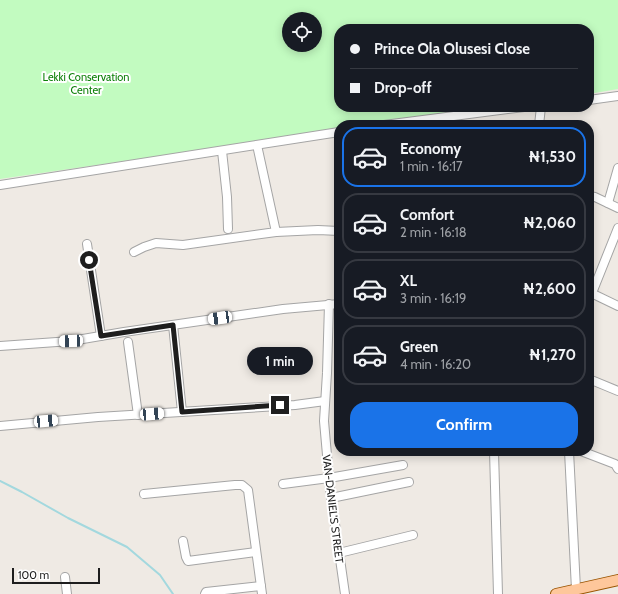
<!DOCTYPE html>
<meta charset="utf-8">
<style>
:root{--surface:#171b24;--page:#20242c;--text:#f1f3f6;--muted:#9ea1a6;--line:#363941;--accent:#1a73e8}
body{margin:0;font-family:Cabin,sans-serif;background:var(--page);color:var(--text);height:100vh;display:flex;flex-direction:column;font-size:15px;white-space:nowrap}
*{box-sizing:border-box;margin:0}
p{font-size:13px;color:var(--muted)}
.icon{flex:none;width:22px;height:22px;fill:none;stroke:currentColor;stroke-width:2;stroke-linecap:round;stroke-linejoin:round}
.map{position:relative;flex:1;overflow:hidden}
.side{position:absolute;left:334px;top:120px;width:260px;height:336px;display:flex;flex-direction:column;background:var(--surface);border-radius:16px;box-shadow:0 2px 10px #0003}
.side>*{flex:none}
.top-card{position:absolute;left:334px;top:24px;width:260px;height:88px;border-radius:16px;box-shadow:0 2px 10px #0003;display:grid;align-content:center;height:88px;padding:0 16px;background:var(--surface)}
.controls{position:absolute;left:282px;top:12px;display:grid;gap:8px}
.controls a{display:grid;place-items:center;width:40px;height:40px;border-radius:50%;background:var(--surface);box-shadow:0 2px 10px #0003;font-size:20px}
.scale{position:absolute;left:12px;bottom:10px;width:88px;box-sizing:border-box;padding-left:4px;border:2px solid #1e1e1e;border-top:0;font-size:11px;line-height:14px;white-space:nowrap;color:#1e1e1e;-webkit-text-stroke:3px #fff;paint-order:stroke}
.end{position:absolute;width:18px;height:18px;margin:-9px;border:5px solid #1e1e1e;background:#fff;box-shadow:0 0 0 2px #fff}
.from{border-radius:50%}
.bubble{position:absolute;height:28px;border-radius:14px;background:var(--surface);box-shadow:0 2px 10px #0003;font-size:13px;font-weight:800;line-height:28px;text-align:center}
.car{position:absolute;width:12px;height:24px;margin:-12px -6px;border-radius:5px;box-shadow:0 0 3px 1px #0007;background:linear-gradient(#fff 24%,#345 0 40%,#fff 0 76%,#345 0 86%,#fff 0)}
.top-card b{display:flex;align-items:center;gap:14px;height:38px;font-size:15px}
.top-card b+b{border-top:1px solid var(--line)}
.top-card i{width:10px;height:10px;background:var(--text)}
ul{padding:7px 0 0;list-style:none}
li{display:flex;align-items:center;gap:12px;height:60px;margin:0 8px 6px;padding:0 8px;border:2px solid var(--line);border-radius:16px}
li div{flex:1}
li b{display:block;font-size:15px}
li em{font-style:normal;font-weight:800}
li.selected{border-color:var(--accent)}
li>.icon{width:36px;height:36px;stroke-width:1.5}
.button{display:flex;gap:8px;margin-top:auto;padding:8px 16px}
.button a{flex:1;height:46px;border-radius:16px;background:var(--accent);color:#fff;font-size:16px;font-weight:800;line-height:46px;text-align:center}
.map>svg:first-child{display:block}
.park{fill:#c2fbc0;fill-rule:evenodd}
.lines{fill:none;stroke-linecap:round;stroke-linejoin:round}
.stream{stroke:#a3d8de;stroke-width:2}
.minor-casing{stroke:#a5a5a5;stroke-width:10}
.major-casing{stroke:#995400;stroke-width:12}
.minor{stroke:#fff;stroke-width:8}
.major{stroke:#fec79b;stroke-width:10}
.route{stroke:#1e1e1e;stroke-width:5}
.labels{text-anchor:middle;stroke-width:4;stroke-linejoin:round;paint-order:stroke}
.park-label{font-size:11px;fill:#0d8009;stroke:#fff}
.street-label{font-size:11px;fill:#1e1e1e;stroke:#fff}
</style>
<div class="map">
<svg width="618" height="594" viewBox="0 0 618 594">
<rect width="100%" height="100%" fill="#efeae4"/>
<!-- park -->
<path class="park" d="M0 0H618V89L589 94V29H339V107H499L376 125H339V130L0 179ZM289 19H315V45H289Z"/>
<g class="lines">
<!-- stream -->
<polyline class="stream" points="0,481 22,492 68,518 127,547 160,575 173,594"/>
<defs>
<g id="minor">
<polyline points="589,100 618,96"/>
<polyline points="384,125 524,107"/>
<polyline points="539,125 541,107"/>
<polyline points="222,151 227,197 228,229"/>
<polyline points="0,185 339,132"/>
<polyline points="589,196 595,197 618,208"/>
<polyline points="608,203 618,168"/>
<polyline points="276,232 318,230 339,231"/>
<polyline points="87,244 101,336"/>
<polyline points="134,252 144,247 156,243 183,245 276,232 257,145"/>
<polyline points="589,292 618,306"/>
<polyline points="592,293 618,228"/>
<polyline points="329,304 327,373 324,421 330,489 345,594"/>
<polyline points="173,325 182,412"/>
<polyline points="128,342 138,415"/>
<polyline points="0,346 71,341 124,332 283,309 339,304"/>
<polyline points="589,379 618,391"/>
<polyline points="0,426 98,417 295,405 325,401"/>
<polyline points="494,451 498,594"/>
<polyline points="569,451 576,589"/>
<polyline points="581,451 615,464 618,469"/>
<polyline points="283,484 329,478 403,465"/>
<polyline points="144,494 235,485 242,485 248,490 262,594"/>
<polyline points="331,498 409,482"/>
<polyline points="183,541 186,557 188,561 256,552"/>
<polyline points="339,553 413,535"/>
<polyline points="65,577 67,594"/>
<polyline points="205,594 206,592 261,586"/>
</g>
<polyline id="major" points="556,594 618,580"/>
</defs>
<!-- minor casing -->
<use href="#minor" class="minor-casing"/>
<!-- major casing -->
<use href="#major" class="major-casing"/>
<!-- minor -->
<use href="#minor" class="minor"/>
<!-- major -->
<use href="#major" class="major"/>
</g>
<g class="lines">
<!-- route -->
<polyline class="route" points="89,260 101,336 173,325 182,412 280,405"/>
</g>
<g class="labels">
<!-- park labels -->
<g class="park-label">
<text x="86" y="81">Lekki Conservation<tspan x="86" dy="13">Center</tspan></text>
</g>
<!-- street labels -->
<g class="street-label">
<text transform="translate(333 509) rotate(83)" y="4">VAN-DANIEL’S STREET</text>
</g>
</g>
</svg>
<div class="controls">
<a><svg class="icon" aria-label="locate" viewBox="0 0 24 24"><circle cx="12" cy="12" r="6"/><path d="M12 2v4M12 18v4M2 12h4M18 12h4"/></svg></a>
</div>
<div class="scale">100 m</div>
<i class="end from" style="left:89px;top:260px"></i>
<i class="end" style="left:280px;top:405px"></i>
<div class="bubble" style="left:247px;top:347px;width:66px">1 min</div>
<i class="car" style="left:220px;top:318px;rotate:262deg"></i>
<i class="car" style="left:71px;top:341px;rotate:268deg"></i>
<i class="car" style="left:152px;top:414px;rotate:86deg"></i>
<i class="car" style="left:46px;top:421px;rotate:85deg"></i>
<div class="top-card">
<b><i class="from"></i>Prince Ola Olusesi Close</b>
<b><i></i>Drop-off</b>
</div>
<section class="side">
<ul>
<li class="selected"><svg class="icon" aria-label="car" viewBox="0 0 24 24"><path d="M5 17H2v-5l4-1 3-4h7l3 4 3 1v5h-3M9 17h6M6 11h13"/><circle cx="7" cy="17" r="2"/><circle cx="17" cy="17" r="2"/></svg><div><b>Economy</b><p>1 min · 16:17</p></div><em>₦1,530</em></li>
<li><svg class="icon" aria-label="car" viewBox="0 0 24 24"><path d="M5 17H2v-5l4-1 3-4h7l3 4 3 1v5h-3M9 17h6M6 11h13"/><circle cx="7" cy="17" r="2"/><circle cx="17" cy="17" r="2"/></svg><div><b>Comfort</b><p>2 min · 16:18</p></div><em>₦2,060</em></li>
<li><svg class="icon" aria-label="car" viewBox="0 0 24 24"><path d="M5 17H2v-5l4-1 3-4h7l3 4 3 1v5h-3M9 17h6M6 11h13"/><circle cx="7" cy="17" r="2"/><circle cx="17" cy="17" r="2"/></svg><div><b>XL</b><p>3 min · 16:19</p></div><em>₦2,600</em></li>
<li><svg class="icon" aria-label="car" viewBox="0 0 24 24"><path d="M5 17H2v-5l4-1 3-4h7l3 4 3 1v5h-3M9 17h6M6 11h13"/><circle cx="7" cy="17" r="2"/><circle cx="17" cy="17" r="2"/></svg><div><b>Green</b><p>4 min · 16:20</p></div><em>₦1,270</em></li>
</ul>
<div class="button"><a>Confirm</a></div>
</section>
</div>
